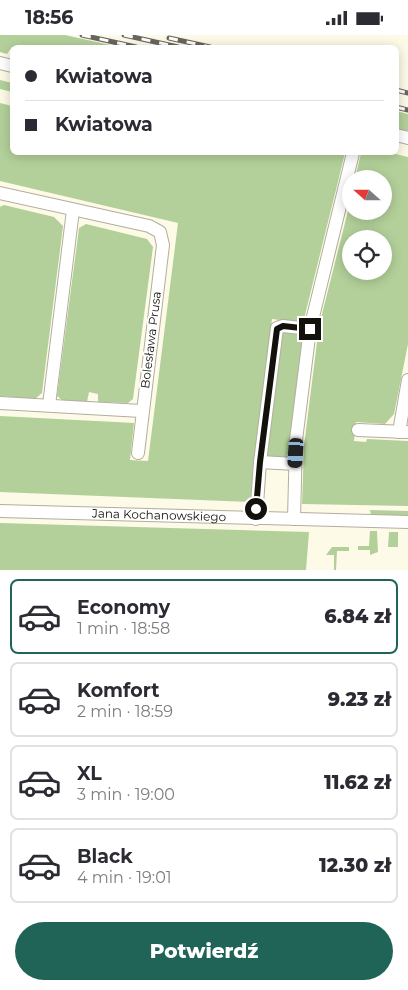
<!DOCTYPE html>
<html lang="pl">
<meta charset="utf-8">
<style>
:root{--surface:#fff;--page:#f2f2f3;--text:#2b2b33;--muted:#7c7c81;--line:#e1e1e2;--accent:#1f6457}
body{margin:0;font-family:Montserrat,sans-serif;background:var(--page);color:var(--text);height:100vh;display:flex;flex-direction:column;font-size:19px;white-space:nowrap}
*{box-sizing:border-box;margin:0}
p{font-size:16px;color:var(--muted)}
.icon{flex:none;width:28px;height:28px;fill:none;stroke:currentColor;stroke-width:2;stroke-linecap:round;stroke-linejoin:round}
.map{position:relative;height:535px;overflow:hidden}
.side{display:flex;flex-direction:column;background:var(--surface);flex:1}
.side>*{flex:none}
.hud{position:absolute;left:10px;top:10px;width:389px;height:110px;border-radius:8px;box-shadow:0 2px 12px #0003;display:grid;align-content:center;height:110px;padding:0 15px;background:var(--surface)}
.needle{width:32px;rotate:291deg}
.controls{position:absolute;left:342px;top:135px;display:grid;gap:10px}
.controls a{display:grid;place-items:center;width:50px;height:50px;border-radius:50%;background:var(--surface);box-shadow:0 2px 12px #0003;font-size:25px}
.end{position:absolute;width:22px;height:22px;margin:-11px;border:6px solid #13110b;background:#fff;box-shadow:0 0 0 2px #fff}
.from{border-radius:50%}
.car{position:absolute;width:15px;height:30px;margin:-15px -8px;border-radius:6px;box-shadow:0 0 4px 1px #0007;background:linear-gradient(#222 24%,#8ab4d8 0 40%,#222 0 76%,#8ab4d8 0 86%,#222 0)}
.hud b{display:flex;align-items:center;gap:18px;height:48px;font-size:19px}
.hud b+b{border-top:1px solid var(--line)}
.hud i{width:12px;height:12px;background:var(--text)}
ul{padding:9px 0 0;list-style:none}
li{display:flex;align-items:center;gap:15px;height:75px;margin:0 10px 8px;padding:0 5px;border:2px solid var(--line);border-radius:8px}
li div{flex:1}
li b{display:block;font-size:19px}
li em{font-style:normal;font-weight:800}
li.on{border-color:var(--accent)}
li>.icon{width:45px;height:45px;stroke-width:1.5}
.cta{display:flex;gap:10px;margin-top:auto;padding:10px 15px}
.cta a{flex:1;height:58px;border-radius:30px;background:var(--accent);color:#fff;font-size:20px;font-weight:800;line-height:58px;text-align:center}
.status{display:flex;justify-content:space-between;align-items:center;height:35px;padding:0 25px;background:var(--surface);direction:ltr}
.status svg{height:14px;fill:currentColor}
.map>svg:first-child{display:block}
.green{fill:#b3d09a;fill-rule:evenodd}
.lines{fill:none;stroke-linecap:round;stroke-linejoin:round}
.minor-casing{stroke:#b2ae9d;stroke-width:14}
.minor{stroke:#fff;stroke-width:12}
.rail-casing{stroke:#69665c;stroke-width:5}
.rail{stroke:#fff;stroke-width:3;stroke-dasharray:9;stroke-linecap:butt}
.route{stroke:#13110b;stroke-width:6}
.labels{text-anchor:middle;stroke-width:4;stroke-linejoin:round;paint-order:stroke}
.street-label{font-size:12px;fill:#13110b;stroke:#fff}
</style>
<div class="status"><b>18:56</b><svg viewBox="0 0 49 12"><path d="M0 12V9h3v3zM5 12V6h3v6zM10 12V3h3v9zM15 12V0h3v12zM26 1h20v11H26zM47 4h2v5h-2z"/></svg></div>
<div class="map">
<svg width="408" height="535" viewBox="0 0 408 535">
<rect width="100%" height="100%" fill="#fefae8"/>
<!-- green -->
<g class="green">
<polygon points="0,0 65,0 119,12 12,12 7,19 0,17"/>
<polygon points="0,45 12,48 12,57 0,54"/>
<polygon points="0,68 12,71 12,118 345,118 303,288 272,284 250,467 0,457 0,381 134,388 130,425 148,426 178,188 0,146"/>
<polygon points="396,76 408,79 408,97 396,95"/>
<path d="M361 118H391L408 122V309L394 379 385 389 356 387 354 406 366 407 367 404 408 406V471L302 469 304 411 319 291 351 164V176H384V144H355ZM351 204H384V236H351Z"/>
<polygon points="4,170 54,182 63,191 42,358 35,364 0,361 0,172"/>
<polygon points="86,189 147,204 153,212 133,364 128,368 98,367 98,359 89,357 87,367 62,365 57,361 79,193"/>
<polygon points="280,297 303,298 287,426 269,425 264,419"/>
<polygon points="370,475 408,476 408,480 371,480"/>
<polygon points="0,488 309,497 306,535 0,535"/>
<polygon points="370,496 377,496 378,517 370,520 370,515 358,515 358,511 369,511"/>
<polygon points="389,497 398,497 398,512 388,512"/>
<polygon points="332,512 349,512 349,516 337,516 336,535 334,535 334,520 326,520"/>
</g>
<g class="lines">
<defs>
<g id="minor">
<polyline points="0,28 12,31"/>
<polyline points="396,100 408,103"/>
<polyline points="0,158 149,191 160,197 163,210 138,418"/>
<polyline points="0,368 141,376"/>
<polyline points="49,370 73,175"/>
<polyline points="358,395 406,397"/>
<polyline points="399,397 408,345"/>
<polyline points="260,427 295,429"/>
<path id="s1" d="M0 476 408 487"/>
<polyline points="256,484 260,427 277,293 283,291 310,294"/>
<polyline points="294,484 296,405 310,294 353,118"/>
</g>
</defs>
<!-- minor casing -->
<use href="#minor" class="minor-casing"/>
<!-- minor -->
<use href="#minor" class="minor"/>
<defs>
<g id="rail">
<polyline points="82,0 136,12"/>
<polyline points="124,0 178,12"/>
<polyline points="169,3 210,12"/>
<polyline points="396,55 408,58"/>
<polyline points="396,72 408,75"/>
</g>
</defs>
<!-- rail casing -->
<use href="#rail" class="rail-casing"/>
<!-- rail -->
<use href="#rail" class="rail"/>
</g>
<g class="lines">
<!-- route -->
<polyline class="route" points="256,474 260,427 277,294 283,291 310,294"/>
</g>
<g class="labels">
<!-- street labels -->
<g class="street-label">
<text transform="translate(151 305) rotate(-83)" y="4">Bolesława Prusa</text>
<text dy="4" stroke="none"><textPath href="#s1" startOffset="159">Jana Kochanowskiego</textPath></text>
</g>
</g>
</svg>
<div class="controls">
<a><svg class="needle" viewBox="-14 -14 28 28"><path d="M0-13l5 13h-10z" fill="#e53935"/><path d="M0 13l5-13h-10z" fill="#7c7c81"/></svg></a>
<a><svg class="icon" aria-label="locate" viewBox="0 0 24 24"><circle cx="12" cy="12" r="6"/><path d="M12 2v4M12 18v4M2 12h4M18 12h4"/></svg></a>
</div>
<i class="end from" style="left:256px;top:474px"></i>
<i class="end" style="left:310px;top:294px"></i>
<i class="car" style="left:296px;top:418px;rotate:184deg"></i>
<div class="hud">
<b><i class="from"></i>Kwiatowa</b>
<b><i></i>Kwiatowa</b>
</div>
</div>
<section class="side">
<ul>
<li class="on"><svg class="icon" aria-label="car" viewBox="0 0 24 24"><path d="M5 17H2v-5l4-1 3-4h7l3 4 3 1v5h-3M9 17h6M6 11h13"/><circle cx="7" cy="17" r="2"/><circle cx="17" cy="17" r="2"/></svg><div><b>Economy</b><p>1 min · 18:58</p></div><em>6.84 zł</em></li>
<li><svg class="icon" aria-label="car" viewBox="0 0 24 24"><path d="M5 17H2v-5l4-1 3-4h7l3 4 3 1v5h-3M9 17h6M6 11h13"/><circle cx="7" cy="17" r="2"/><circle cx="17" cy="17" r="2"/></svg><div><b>Komfort</b><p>2 min · 18:59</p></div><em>9.23 zł</em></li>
<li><svg class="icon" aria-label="car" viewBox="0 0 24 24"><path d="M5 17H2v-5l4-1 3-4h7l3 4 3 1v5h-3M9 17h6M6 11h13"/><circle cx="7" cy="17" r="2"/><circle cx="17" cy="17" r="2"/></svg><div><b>XL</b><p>3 min · 19:00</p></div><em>11.62 zł</em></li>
<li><svg class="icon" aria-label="car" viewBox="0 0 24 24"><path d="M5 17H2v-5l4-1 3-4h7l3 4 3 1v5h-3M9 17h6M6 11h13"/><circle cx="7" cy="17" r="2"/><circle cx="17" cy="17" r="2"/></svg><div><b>Black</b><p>4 min · 19:01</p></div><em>12.30 zł</em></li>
</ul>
<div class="cta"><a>Potwierdź</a></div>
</section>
